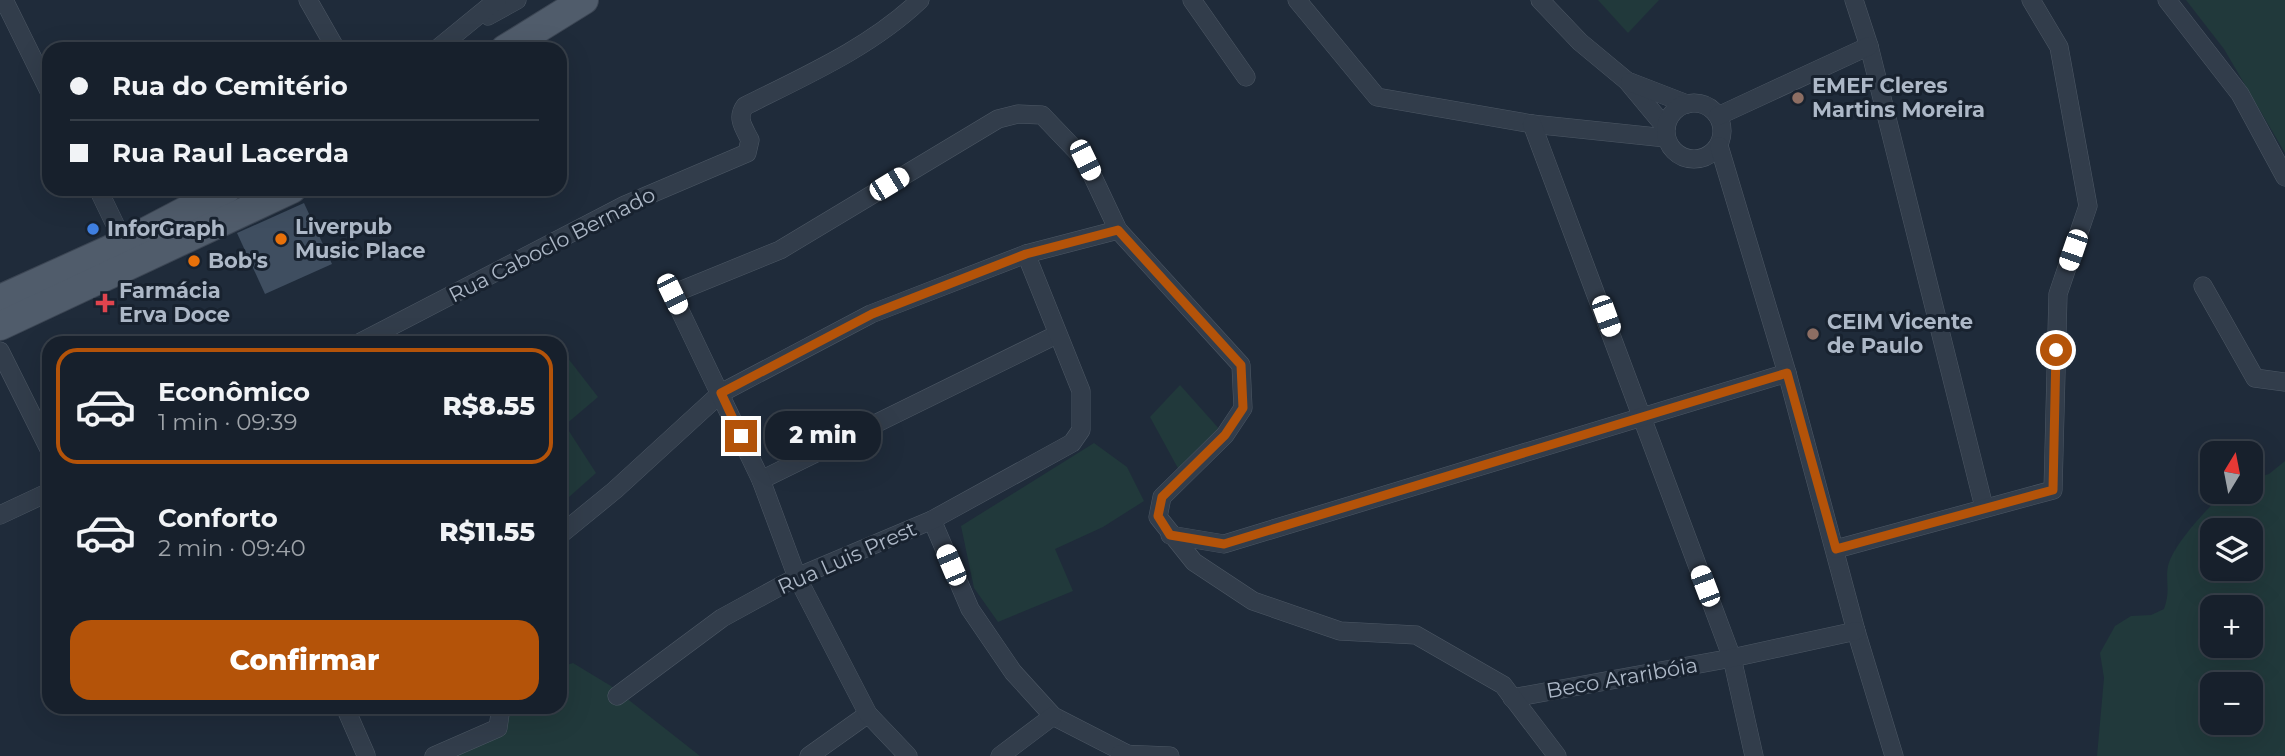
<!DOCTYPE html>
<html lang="pt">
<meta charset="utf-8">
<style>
:root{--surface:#17202c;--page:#202834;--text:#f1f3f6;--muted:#9ea3a9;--line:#363e48;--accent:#b45309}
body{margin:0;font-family:Montserrat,sans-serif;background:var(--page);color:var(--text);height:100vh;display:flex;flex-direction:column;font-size:26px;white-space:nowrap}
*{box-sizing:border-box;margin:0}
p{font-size:23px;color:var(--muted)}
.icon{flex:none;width:38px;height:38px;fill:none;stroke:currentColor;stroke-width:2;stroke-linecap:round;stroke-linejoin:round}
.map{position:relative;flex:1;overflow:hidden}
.panel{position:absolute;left:42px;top:336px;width:525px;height:378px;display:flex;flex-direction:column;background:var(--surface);border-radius:21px;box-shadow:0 7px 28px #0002,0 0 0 2px var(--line)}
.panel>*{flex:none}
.top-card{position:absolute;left:42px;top:42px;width:525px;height:154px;border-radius:21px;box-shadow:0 7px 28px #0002,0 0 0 2px var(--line);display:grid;align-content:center;height:154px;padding:0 28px;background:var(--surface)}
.needle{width:46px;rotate:10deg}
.controls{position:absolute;left:2200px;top:441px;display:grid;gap:14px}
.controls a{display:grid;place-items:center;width:63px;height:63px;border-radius:14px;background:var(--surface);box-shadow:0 7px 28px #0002,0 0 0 2px var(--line);font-size:35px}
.end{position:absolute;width:32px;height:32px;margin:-16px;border:9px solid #b45309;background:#fff;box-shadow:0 0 0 4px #fff}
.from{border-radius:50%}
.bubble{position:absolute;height:49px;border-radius:21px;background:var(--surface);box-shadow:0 7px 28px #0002,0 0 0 2px var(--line);font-size:23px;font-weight:800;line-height:49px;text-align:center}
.car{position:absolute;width:21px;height:42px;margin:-21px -10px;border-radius:9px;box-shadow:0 0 5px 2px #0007;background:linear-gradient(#fff 24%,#345 0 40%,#fff 0 76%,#345 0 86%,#fff 0)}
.top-card b{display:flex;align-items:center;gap:24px;height:66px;font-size:26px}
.top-card b+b{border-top:2px solid var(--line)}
.top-card i{width:18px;height:18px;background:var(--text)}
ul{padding:12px 0 0;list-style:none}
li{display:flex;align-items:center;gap:21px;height:116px;margin:0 14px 10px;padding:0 14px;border:4px solid transparent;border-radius:21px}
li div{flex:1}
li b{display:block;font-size:26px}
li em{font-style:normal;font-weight:800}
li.current{border-color:var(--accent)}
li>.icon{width:63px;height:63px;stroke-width:1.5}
.cta{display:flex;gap:14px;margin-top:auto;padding:14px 28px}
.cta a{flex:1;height:80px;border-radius:21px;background:var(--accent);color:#fff;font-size:28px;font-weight:800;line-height:80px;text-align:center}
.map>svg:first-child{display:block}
.green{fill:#21393b;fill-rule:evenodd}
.building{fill:#3f4e60}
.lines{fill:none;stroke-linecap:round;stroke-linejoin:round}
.minor-casing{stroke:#4d5865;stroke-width:19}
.primary-casing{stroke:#3c4654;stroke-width:30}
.minor{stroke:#323d4b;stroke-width:18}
.primary{stroke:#505c6b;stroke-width:28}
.route{stroke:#b45309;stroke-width:9}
.education-dot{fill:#8d6e63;stroke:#18222f;stroke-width:2.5}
.shop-dot{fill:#3f7fe0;stroke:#18222f;stroke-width:2.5}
.food-dot{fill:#e8710a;stroke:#18222f;stroke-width:2.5}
.health-dot{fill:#e0444e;stroke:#18222f;stroke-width:2.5}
.labels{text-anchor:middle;stroke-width:6;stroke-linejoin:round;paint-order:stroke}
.poi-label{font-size:21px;font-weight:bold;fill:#adb8c7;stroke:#18222f;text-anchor:start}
.street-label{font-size:21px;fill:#adb8c7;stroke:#18222f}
</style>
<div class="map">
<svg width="2285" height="756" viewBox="0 0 2285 756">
<rect width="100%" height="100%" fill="#1f2b3a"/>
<!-- green -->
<g class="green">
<polygon points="1598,0 1659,0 1628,33"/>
<polygon points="2186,0 2285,0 2285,153 2224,49"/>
<polygon points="560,348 598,397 565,425 596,473 560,505"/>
<polygon points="1180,385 1221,431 1180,472 1150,417"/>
<polygon points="1094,443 1127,467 1144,501 1103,527 1055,549 1073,591 998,622 974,588 961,526"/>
<path d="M2285 461V756H2097L2104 678 2100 653 2115 626 2131 616 2151 615 2164 609C2171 590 2165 580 2168 566 2174 543 2208 508 2225 492H2250L2251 479 2269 474ZM2250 530V569H2212V530ZM2250 607V646H2212V607ZM2250 684V723H2212V684Z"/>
<polygon points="573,663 611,686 700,756 452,756 509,707 560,707 560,667"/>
</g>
<!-- building -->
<polygon class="building" points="304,203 332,264 265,294 237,233"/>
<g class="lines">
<defs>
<g id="minor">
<polyline points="4,0 49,91"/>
<polyline points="308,0 336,49"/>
<polyline points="1192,0 1246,77"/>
<polyline points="1297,0 1377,97 1532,124 1666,138"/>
<polyline points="1540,0 1580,42 1627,81 1666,128"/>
<polyline points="1854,0 1869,46 1984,507"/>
<polyline points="2167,0 2240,94 2285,177"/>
<polyline points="488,16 517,0"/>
<polyline points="437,49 497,0"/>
<polyline points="1630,82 1687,104"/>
<circle cx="1694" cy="131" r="28"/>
<polyline points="1718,116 1869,46"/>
<polyline points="1532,124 1732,658 1754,756"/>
<polyline points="1719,146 1787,373 1856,631 1894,756"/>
<polyline points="98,189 124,243"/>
<polyline points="2203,286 2255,378 2285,382"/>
<path d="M359 343 625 205 747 153 750 140C744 128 736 118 745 106 805 76 871 47 920 0"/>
<polyline points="0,351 49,449"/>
<polyline points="761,480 1056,335"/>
<polyline points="0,515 49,492"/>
<polyline points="932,520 970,609 1013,672 1053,716 1131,756"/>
<polyline points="560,535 615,490 721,393 871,314 1026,254 1118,230"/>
<polyline points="1170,535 1224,544 1787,373"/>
<polyline points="1836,549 2053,490 2058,294 2088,206 2059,47 2031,0"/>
<polyline points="617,696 722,618 797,577 932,520 1072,443 1081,430 1081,391 1026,254"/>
<polyline points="1512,698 1732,658 1856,631"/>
<polyline points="345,707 366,755"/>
<polyline points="1120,754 1170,756"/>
<polyline points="434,756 498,728 501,707"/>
<polyline points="809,756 868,714"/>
<polyline points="908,756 868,714 797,577 761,480 672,294 780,250 998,119 1018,114 1042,115 1085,160 1118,230 1241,365 1243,408 1225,435 1162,497 1158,517 1194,562 1253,601 1340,631 1416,635 1503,685 1557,756"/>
<polyline points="1000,756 1053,716"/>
</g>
<g id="primary">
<polyline points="505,49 584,0"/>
<polyline points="0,299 124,243 227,189"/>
<polyline points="0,326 292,189"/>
</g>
</defs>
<!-- minor casing -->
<use href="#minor" class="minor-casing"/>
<!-- primary casing -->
<use href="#primary" class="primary-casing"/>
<!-- minor -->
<use href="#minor" class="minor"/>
<!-- primary -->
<use href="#primary" class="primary"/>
</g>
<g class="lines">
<!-- route -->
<polyline class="route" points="741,436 721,393 872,314 1026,254 1118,230 1241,365 1243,408 1225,435 1162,497 1158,516 1170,535 1224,544 1787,373 1836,549 2053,490 2056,350"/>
</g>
<!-- markers -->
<g class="education-dot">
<circle cx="1798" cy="98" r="7"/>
<circle cx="1813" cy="334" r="7"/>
</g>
<circle class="shop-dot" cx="93" cy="229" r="7"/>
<g class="food-dot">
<circle cx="281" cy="239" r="7"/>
<circle cx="194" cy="261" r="7"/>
</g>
<path class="health-dot" d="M101.5 292.5h7v7h7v7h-7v7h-7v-7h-7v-7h7z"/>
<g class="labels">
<!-- poi labels -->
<g class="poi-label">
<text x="1812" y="93">EMEF Cleres<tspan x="1812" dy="24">Martins Moreira</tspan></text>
<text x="295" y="234">Liverpub<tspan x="295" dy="24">Music Place</tspan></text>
<text x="107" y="236">InforGraph</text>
<text x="208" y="268">Bob's</text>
<text x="119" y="298">Farmácia<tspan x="119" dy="24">Erva Doce</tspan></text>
<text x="1827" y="329">CEIM Vicente<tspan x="1827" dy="24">de Paulo</tspan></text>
</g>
<!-- street labels -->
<g class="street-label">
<text transform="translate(552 245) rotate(-27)" y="7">Rua Caboclo Bernado</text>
<text transform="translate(847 558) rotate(-24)" y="7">Rua Luis Prest</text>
<text transform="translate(1622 678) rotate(-10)" y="7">Beco Araribóia</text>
</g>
</g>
</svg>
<div class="controls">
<a><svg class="needle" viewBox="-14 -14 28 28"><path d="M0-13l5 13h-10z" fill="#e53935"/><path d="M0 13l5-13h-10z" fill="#9ea3a9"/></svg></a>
<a><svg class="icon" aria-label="layers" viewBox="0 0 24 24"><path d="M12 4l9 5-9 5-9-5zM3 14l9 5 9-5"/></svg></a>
<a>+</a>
<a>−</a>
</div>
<i class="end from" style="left:2056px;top:350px"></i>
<i class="end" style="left:741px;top:436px"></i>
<div class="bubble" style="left:765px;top:411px;width:116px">2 min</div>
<i class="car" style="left:1085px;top:160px;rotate:154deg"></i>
<i class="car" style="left:889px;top:184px;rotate:59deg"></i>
<i class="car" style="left:2073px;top:250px;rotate:199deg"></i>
<i class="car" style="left:672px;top:294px;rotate:154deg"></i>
<i class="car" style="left:1606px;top:316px;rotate:160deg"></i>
<i class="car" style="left:951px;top:565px;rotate:337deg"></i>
<i class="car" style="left:1705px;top:586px;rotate:339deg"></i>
<div class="top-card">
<b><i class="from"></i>Rua do Cemitério</b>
<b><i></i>Rua Raul Lacerda</b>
</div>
<section class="panel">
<ul>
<li class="current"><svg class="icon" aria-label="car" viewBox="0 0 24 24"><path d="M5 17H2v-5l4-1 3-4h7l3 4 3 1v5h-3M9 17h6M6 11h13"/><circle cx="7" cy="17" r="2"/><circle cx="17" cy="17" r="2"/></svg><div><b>Econômico</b><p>1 min · 09:39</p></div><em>R$8.55</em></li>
<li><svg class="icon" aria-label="car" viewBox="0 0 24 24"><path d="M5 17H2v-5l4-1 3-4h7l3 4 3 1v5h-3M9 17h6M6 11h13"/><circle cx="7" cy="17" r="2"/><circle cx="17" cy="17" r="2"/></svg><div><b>Conforto</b><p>2 min · 09:40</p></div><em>R$11.55</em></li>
</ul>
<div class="cta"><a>Confirmar</a></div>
</section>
</div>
